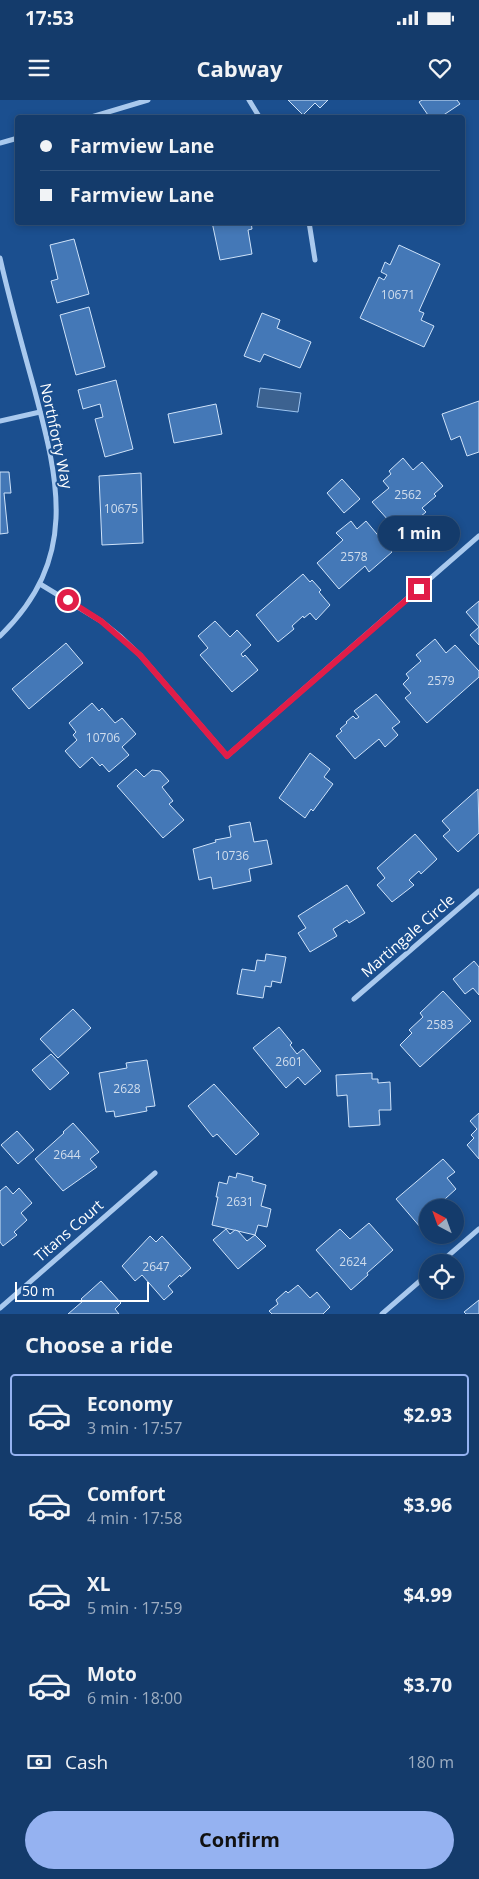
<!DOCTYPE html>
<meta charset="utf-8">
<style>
:root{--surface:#143b6b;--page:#214673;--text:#f1f3f6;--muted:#9dadc1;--line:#33557e;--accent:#95b2f1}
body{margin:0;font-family:"Open Sans",sans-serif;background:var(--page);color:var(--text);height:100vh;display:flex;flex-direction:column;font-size:19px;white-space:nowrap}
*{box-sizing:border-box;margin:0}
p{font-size:16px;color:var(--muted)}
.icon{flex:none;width:28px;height:28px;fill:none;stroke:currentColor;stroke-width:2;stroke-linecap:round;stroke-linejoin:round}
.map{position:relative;height:1214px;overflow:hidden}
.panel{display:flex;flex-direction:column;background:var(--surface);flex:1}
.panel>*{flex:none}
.banner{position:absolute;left:15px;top:15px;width:450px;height:110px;border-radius:5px;box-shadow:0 2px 8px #0003,0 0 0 1px var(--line);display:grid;align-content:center;height:110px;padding:0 25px;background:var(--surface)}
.needle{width:32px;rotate:319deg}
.controls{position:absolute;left:419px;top:1099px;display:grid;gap:10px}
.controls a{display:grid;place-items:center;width:45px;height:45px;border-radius:50%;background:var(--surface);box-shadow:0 2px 8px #0003,0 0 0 1px var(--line);font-size:25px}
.scale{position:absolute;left:15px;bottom:12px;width:134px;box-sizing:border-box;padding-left:5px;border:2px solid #fff;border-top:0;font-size:14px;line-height:18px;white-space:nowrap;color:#fff;-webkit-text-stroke:4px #1b4f8f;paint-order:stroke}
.end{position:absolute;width:22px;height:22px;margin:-11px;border:6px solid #e11d48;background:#fff;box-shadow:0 0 0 2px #fff}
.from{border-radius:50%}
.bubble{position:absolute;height:35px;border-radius:18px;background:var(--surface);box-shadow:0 2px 8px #0003,0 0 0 1px var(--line);font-size:16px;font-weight:700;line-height:35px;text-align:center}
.banner b{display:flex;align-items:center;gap:18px;height:48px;font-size:19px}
.banner b+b{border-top:1px solid var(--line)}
.banner i{width:12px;height:12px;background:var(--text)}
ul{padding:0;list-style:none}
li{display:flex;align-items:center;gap:15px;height:82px;margin:0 10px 8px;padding:0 15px;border:2px solid transparent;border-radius:5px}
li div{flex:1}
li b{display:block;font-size:19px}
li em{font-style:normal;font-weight:700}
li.current{border-color:var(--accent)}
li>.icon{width:45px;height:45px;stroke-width:1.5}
h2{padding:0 25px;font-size:22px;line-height:60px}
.pay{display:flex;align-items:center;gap:12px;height:55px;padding:0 25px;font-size:19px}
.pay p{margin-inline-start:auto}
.primary-button{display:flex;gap:10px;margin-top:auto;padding:10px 25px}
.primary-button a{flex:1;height:58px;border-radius:30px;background:var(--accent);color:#111;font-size:20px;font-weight:700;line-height:58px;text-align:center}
.status{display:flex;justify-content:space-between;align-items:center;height:35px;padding:0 25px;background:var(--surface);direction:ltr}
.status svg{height:14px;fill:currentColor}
header{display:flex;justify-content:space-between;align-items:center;height:65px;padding:0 25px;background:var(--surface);font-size:22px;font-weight:700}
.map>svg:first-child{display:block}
.water{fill:#3c6290;stroke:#9cc4f0}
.building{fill:#4478b7;stroke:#cfe3fa}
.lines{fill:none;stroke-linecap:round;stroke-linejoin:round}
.minor{stroke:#a9c9ee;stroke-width:5}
.route{stroke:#e11d48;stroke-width:6}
.labels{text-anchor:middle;stroke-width:4;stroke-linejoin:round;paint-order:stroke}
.number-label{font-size:12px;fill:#d0dded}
.street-label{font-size:15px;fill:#fff;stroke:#1b4f8f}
</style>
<div class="status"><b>17:53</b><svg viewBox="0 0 49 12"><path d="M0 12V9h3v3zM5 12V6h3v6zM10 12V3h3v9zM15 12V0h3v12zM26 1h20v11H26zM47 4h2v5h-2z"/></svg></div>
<header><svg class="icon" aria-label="menu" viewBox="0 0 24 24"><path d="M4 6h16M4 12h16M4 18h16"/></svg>Cabway<svg class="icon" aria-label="heart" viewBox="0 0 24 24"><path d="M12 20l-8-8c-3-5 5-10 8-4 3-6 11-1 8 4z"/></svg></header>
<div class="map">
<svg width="479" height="1214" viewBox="0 0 479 1214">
<rect width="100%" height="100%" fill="#1b4f8f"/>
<!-- water -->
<polygon class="water" points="260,288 301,293 298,312 257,307"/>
<!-- building -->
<g class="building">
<polygon points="288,0 328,0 320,8 315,3 303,15"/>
<polygon points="422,0 457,0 460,4 439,18 430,18 419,2"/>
<polygon points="212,122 251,122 252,129 248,130 252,154 220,160"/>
<polygon points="74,139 89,194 57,203 51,181 58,179 50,145"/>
<polygon points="399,145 440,164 419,211 424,213 421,220 434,226 424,247 360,218 379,177 384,180 387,175 381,172 385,162 390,165"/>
<polygon points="89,207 105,267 76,275 60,215"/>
<polygon points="262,213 280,220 277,228 311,242 300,268 264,254 260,262 244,256"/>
<polygon points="116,280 133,349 105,357 95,319 103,317 100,304 83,309 78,290"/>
<polygon points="479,301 479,352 467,356 460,336 451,340 442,314"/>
<polygon points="216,304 222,334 174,343 168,314"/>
<polygon points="403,358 413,370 422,362 443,386 434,394 436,396 422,408 426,412 409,426 406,423 398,431 372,402 389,388 383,381 391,374 389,371"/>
<polygon points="0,372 9,372 11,393 4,393 8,433 0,434"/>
<polygon points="141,373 143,443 102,445 99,376"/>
<polygon points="342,379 360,399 344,413 327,393"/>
<polygon points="351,421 357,429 366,421 392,452 369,472 365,466 339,489 317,463 343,440 336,433"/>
<polygon points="303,474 310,482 312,480 321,490 319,492 330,505 316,520 310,513 304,518 303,516 292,526 294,529 278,542 256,515"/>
<polygon points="479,501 479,527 466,512"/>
<polygon points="215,521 230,537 237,530 251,545 241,554 243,557 245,555 258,570 232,592 200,555 208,548 198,536"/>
<polygon points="479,527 479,545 470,535"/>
<polygon points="435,539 446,553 455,545 479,571 479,577 427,623 405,598 411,593 403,584 409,578 406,574 421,561 416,555"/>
<polygon points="66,543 83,563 29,609 12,589"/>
<polygon points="376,594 400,622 392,628 398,635 385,647 379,639 355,659 336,636 342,631 340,629 347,623 346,622 353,616 356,619 359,617 354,611"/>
<polygon points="92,603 99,611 102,608 115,623 122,618 136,634 122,647 129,655 109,672 102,664 100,666 92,657 80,668 65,651 77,640 73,635 76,632 69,623"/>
<polygon points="310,653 330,669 324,677 333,684 313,711 311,709 305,718 279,698"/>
<polygon points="136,669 144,677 152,670 160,671 169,681 162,687 173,701 169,704 184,720 163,738 117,686"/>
<polygon points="478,689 479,733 458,752 443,736 450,730 442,721"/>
<polygon points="250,722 254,742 267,740 272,764 249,769 251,781 213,789 211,777 199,780 193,749 216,742 215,740 231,737 229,726"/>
<polygon points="415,734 437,759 421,774 419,771 409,780 414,785 392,802 377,785 385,778 377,768"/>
<polygon points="347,785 365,813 349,823 347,820 333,829 337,836 310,852 298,833 306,828 298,816"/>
<polygon points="266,854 286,857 281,883 272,881 271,887 265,886 263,898 237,894 242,869 255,871 257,860 265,861"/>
<polygon points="474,861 479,867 479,895 473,888 465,894 453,879"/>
<polygon points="443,891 471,921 420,967 400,945 412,933 409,930 423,917 420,913"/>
<polygon points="73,909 91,928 58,958 40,939"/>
<polygon points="279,927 292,943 290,945 297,954 303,949 321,971 305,985 298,977 286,988 253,948"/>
<polygon points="51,954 69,973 50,990 32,970"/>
<polygon points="147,960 155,1006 146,1007 147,1011 115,1017 114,1011 106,1012 99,973 127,968 126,963"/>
<polygon points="372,973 372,979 378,979 378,983 390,982 391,1010 379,1010 380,1025 349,1027 347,995 337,996 336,975"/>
<polygon points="214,984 259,1034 236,1055 217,1034 213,1037 188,1006"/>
<polygon points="479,1013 479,1059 467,1045 474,1038 471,1035 477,1029 470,1021"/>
<polygon points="73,1023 99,1052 90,1059 97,1067 63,1091 35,1059 64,1033 63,1032"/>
<polygon points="17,1031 34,1050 18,1064 1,1045"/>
<polygon points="443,1059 455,1072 447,1078 456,1089 435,1108 428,1108 428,1122 421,1128 396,1099"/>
<polygon points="237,1073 253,1077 252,1081 266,1085 261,1106 271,1109 267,1127 258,1125 255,1135 212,1125 218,1097 216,1097 219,1082 227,1084 229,1076 236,1078"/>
<polygon points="6,1086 13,1094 19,1088 32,1103 21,1113 27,1120 14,1132 17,1135 3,1146 0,1142 0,1091"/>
<polygon points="369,1123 393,1150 367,1173 368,1175 351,1190 316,1150 340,1129 350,1139"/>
<polygon points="226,1129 230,1134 235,1130 238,1131 247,1141 255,1135 266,1146 238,1169 213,1140"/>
<polygon points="150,1136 156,1142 162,1136 191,1168 181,1177 180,1175 168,1186 173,1192 164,1200 142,1175 135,1181 122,1166"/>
<polygon points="101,1181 121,1203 115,1209 119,1214 68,1214 83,1201 81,1199"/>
<polygon points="298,1185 310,1198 317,1192 330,1207 323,1214 272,1214 269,1211 278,1204 276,1200 286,1191 288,1193"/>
<polygon points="479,1200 479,1214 466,1214 464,1212"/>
</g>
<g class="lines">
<!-- minor -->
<g class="minor">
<polyline points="249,0 260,18"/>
<polyline points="88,18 148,0"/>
<polyline points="0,43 18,38"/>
<polyline points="309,122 315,160"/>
<path d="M0 158C10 202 22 245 34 288 59 382 79 459 0 536"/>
<polyline points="0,321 40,312"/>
<polyline points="40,484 101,521 121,537 140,555 227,656 479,436"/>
<polyline points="354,899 479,791"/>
<polyline points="441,1162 479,1129"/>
<polyline points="0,1208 155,1073"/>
<polyline points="382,1214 428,1174"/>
</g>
</g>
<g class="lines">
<!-- route -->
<polyline class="route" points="68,500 101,521 140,555 227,656 419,489"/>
</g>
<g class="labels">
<!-- number labels -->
<g class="number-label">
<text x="398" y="199">10671</text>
<text x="408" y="399">2562</text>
<text x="121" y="413">10675</text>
<text x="354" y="461">2578</text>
<text x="441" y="585">2579</text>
<text x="103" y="642">10706</text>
<text x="232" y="760">10736</text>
<text x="440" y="929">2583</text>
<text x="289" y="966">2601</text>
<text x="127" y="993">2628</text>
<text x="67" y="1059">2644</text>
<text x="240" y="1106">2631</text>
<text x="353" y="1166">2624</text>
<text x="156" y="1171">2647</text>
</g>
<!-- street labels -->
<g class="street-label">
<text transform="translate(56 336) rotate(78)" y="5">Northforty Way</text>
<text transform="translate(408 836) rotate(-41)" y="5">Martingale Circle</text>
<text transform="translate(69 1131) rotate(-41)" y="5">Titans Court</text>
</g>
</g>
</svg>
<div class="controls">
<a><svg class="needle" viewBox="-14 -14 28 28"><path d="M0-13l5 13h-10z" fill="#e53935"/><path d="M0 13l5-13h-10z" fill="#9dadc1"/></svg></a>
<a><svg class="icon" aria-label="locate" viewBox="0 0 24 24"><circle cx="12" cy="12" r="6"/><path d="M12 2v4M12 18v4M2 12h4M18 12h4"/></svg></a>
</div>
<div class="scale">50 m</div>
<i class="end from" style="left:68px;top:500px"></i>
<i class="end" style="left:419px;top:489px"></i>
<div class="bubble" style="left:378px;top:416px;width:82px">1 min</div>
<div class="banner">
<b><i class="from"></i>Farmview Lane</b>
<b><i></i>Farmview Lane</b>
</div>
</div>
<section class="panel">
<h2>Choose a ride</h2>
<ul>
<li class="current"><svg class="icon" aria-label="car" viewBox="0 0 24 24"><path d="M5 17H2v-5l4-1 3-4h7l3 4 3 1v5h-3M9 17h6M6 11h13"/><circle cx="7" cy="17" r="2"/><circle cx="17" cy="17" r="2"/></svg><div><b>Economy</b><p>3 min · 17:57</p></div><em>$2.93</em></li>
<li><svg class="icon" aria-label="car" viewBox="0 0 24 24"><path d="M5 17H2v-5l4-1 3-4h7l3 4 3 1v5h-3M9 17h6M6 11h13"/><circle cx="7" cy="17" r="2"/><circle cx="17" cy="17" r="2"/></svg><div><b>Comfort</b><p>4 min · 17:58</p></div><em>$3.96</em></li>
<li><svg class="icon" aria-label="car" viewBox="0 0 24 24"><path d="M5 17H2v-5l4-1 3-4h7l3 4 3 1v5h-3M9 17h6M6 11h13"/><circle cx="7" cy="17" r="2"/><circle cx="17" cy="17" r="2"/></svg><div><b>XL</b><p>5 min · 17:59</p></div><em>$4.99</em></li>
<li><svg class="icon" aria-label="car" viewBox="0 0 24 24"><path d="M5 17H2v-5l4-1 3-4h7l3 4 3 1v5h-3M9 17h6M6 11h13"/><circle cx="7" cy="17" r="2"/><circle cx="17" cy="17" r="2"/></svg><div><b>Moto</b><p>6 min · 18:00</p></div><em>$3.70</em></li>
</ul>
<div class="pay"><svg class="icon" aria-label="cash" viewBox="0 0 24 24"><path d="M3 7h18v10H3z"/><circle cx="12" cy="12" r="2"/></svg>Cash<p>180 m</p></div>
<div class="primary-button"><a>Confirm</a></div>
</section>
